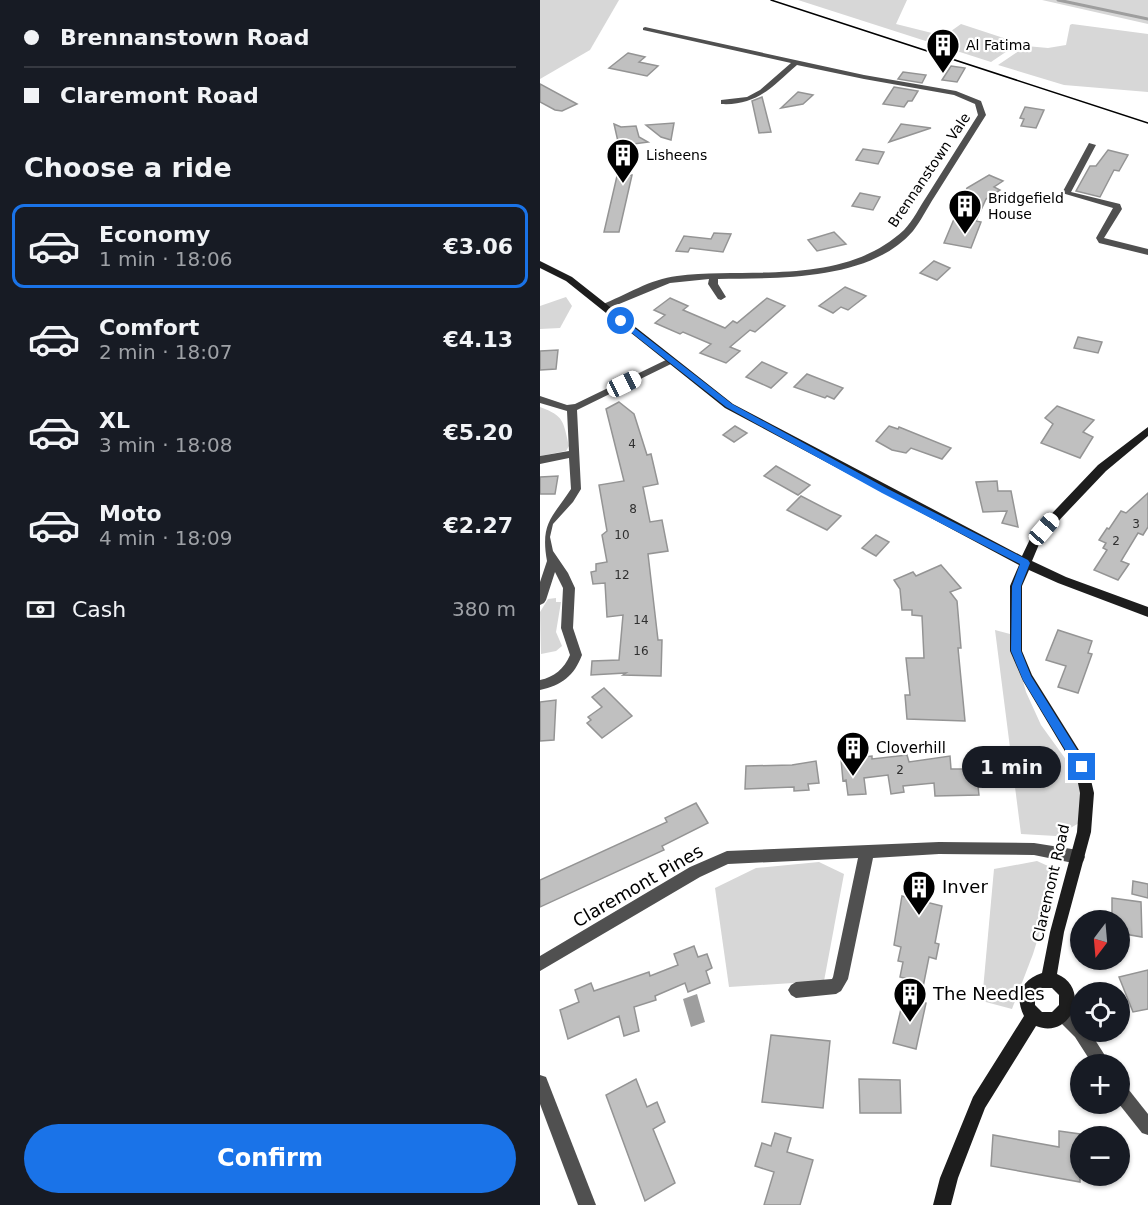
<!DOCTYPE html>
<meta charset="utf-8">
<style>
:root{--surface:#171b24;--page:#242831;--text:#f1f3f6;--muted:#9ea1a6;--line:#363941;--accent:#1a73e8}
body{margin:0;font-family:"DejaVu Sans",sans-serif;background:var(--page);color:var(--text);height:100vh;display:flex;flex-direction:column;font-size:22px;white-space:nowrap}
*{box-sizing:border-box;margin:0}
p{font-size:20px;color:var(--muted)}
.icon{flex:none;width:33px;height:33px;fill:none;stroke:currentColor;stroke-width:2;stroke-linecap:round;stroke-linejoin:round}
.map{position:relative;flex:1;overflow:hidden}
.side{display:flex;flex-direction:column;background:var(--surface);width:540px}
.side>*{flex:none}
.hud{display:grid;align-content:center;height:132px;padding:0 24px;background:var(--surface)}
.needle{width:39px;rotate:196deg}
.tools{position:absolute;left:530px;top:910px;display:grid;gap:12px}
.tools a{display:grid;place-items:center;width:60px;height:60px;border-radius:50%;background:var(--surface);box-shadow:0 2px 4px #0004;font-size:30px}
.end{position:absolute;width:27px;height:27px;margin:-14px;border:8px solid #1a73e8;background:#fff;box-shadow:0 0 0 3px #fff}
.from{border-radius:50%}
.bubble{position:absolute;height:42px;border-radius:21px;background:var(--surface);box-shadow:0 2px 4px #0004;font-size:20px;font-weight:800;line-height:42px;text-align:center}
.car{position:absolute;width:18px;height:36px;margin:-18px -9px;border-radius:8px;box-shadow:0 0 4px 2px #0007;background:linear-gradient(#fff 24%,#345 0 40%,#fff 0 76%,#345 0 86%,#fff 0)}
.hud b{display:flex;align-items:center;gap:21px;height:57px;font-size:22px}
.hud b+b{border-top:2px solid var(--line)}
.hud i{width:15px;height:15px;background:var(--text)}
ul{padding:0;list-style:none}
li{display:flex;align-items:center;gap:18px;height:84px;margin:0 12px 9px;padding:0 12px;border:3px solid transparent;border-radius:12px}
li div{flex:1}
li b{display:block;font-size:22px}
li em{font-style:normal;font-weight:800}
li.current{border-color:var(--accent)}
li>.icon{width:54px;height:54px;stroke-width:1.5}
h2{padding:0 24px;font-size:27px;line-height:72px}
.pay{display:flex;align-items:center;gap:15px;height:66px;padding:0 24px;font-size:22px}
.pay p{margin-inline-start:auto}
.cta{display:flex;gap:12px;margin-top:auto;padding:12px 24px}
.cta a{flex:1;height:69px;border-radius:36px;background:var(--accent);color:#fff;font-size:24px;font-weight:800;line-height:69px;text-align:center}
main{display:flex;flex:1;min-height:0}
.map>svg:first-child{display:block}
.green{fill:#d7d7d7}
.water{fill:#9e9e9e}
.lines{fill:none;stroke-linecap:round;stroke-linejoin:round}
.stream{stroke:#9e9e9e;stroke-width:3}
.building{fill:#c0c0c0;stroke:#949494;stroke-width:1.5}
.street{fill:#505050;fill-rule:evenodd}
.secondary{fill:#1d1d1d;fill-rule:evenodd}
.tram{stroke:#000;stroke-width:1.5}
.route{fill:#1a73e8}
.labels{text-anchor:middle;stroke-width:4.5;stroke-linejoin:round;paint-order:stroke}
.number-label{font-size:12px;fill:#303030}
.far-poi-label{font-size:14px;fill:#000;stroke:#fff;text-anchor:start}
.far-street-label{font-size:14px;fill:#000;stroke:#fff}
.poi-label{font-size:15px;fill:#000;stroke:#fff;text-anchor:start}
.street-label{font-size:15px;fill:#000;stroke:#fff}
.near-street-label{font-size:18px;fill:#000;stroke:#fff}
.near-poi-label{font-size:18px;fill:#000;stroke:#fff;text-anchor:start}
</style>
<main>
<section class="side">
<div class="hud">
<b><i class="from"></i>Brennanstown Road</b>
<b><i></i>Claremont Road</b>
</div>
<h2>Choose a ride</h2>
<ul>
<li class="current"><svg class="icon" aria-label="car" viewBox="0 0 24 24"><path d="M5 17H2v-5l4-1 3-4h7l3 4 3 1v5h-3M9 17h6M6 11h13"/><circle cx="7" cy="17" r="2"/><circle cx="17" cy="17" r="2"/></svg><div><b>Economy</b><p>1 min · 18:06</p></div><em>€3.06</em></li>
<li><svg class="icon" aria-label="car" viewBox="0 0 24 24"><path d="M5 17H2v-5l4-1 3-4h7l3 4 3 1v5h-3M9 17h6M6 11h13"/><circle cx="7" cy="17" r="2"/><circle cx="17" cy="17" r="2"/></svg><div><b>Comfort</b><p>2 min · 18:07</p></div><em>€4.13</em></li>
<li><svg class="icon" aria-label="car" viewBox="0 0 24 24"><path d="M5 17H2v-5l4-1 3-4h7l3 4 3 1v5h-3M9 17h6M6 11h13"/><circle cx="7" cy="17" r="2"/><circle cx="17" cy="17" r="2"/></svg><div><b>XL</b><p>3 min · 18:08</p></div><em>€5.20</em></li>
<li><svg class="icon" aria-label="car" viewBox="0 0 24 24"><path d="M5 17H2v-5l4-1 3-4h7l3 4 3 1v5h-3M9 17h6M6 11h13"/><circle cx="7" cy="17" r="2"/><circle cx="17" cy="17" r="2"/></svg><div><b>Moto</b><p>4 min · 18:09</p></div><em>€2.27</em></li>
</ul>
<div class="pay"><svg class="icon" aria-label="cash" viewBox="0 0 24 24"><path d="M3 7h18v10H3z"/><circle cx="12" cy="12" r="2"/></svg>Cash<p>380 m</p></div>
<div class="cta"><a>Confirm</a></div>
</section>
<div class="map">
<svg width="608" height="1205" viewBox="0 0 608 1205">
<rect width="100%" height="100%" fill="#fff"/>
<!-- green -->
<g class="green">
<polygon points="0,0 79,0 50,50 0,79"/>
<polygon points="258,0 367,0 356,24 404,36 421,24 479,43 451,62"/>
<polygon points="502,0 608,0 608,24"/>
<polygon points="532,24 608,34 608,92 524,85 458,65 486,46 508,48 526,45 530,25"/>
<polygon points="26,297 32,306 20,328 0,329 0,306"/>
<path d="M0 407C25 416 23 422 29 446L26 451 0 456Z"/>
<polygon points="16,598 16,602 21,602 16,632 22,646 16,651 1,654 0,612 8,599"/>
<polygon points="455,630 470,634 486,692 501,725 540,779 541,822 516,836 481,834"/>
<polygon points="497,861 519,871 493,954 472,1009 442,1001 454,869"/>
<polygon points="279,862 304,874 284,981 189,987 175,888 216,868"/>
</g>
<!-- water -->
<polygon class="water" points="157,994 165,1022 151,1027 143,999"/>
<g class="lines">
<!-- stream -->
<polyline class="stream" points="518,0 608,19"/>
</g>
<!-- building -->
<g class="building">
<polygon points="88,53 105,57 99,62 118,66 107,76 69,68"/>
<polygon points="411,66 425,68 417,82 402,80"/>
<polygon points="363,72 386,75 382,83 358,79"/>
<polygon points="0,84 37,104 22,111 15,110 0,102"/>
<polygon points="354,87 378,91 372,101 368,101 364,107 343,104"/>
<polygon points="258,92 273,95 263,104 241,108"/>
<polygon points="222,97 231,132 219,133 212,101"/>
<polygon points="485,107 504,110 496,128 481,126 484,119 480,118"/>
<polygon points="134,123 131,140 121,137 106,125"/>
<polygon points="74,124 81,127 96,126 99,137 108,142 79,146"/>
<polygon points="361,124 391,128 349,142"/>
<polygon points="323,149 344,152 338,164 316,160"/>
<polygon points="568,150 588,155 579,171 574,170 560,197 536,191 550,166 556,166"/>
<polygon points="92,175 79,232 64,232 77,176"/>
<polygon points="449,175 463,181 454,187 460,190 446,199 436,221 441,222 431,248 404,243 427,188"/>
<polygon points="320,193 340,197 333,210 312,206"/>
<polygon points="294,232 306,244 277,251 268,240"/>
<polygon points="174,233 191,234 183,252 150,248 148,252 136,251 144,236 171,239"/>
<polygon points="394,261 410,268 397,280 380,273"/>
<polygon points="305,287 326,296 308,310 301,307 293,313 279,306"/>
<polygon points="130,298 148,306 143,310 185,328 193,321 197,323 227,298 245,306 215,332 210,330 190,347 200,351 186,363 160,353 171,344 143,332 140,334 115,323 125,315 114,310"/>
<polygon points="538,337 562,342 558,353 534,348"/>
<polygon points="18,350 16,369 0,370 0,351"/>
<polygon points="222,362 247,373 231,388 206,377"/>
<polygon points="267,374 303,388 294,399 287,396 285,398 254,387"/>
<polygon points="79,402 94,414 107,455 111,454 118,484 103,487 110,522 122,520 128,551 108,554 118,640 122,640 121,676 83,675 86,673 51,675 52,661 79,660 83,615 67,617 65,583 53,584 51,572 56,571 56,564 67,562 62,535 67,531 59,485 84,481 66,409"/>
<polygon points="517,406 554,420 543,432 553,437 540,458 501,443 513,424 505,418"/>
<polygon points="195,426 207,433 194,442 183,435"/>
<polygon points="349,426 358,429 359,427 411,448 402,459 371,448 366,453 352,450 336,441"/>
<polygon points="236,466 270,485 258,495 224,476"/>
<polygon points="18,476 15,494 0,494 0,477"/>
<polygon points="457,481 458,491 471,491 478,527 462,523 467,511 443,512 436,482"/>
<polygon points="608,493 608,527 603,535 598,533 581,561 589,564 578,580 554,570 567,550 563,548 566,543 559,540 567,528 569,529 581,511 586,513"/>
<polygon points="261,496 290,511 301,516 287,530 247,510"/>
<polygon points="336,535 349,542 336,556 322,548"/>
<polygon points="401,565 421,588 410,592 417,601 421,648 418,648 425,721 367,719 365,695 370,695 366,658 384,658 382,616 372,615 372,610 362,610 360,589 354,580 373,572 376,576"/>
<polygon points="518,630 552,641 548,653 552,654 538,693 518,687 526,666 506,660"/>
<polygon points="64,688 92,716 62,738 47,723 51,720 48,717 62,707 52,697"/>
<polygon points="16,700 14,740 0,741 0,702"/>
<polygon points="367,755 369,762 410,756 411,769 436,769 439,795 395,796 394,783 363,786 364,792 351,794 348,775 324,778 326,794 308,795 306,780 303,781 301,759 332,756 332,759"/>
<polygon points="276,761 279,783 268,784 269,790 254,791 254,787 205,789 206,766 252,765"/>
<polygon points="156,803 168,823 122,846 124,850 0,907 0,880 127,822 125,818"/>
<polygon points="593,881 608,884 608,898 592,894"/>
<polygon points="362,896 402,906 395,943 399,944 396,959 389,957 380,1002 386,1003 376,1049 353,1043 368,979 360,977 363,962 358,961 361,947 354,945"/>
<polygon points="572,898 601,902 602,937 579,933 579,921 572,921"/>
<polygon points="154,946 158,957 167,954 172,968 166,971 170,983 148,992 145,983 115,996 116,1000 94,1007 99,1031 84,1036 79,1016 28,1039 20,1010 39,1002 35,990 51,983 54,991 109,972 110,976 138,965 134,954"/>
<polygon points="608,970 608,1009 593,1012 579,977"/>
<polygon points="231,1035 290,1041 283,1108 222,1102"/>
<polygon points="96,1079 107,1107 117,1102 125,1122 113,1129 135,1183 105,1201 66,1095"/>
<polygon points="319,1079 360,1080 361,1113 320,1113"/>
<polygon points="519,1131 540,1134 540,1182 451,1166 453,1135 519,1147"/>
<polygon points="235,1133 251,1138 247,1152 273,1160 260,1205 224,1205 234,1172 215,1166 222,1143 231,1146"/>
</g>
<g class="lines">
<!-- street -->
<g class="street">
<path d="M105 27 324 75 416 91 441 101 446 115C429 142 412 169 395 196 387 208 381 221 373 231 330 281 238 278 178 279V284L186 297 181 300 178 299 168 284 169 279 130 283 67 309H61V305C86 295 110 279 137 276 213 267 302 287 364 230 373 221 380 206 387 196 404 169 421 142 438 115L435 104 414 95 324 79 257 65C233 86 217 106 181 104V100L207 97 220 90 251 63 103 30V28Z"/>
<polygon points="549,143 556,145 531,192 580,204 582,209 564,238 608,249 608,255 559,243 556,238 573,208 522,193"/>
<path d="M130 358 133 359V363L37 410 41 489 33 502 13 524 10 537 13 551 28 573 35 588 33 628 42 655C34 676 22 685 0 690V680C14 677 24 669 30 655L21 628 23 588 15 572 6 600 4 603 0 605V582L7 561C0 522 13 517 31 489L29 458 0 464V456L29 451 27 411 0 403V396L27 405 35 404Z"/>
<polygon points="399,842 494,843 538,850 543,852 545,857 543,862 538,864 494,855 399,854 333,858 308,979 301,991 296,994 256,998 251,995 248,990 251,985 256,982 292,979 293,977 318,858 188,864 160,877 0,971 0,956 150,867 187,851"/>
<polygon points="524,1006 530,1008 540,1019 540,1032 550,1032 571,1065 553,1065 535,1037 518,1020 516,1014 518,1008"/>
<polygon points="0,1075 6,1077 56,1205 38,1205 0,1104"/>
<polygon points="579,1083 585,1085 608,1114 608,1135 602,1133 579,1104"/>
</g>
<!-- secondary -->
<path class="secondary" d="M0 261 32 277 193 404 482 556 491 537 500 526 558 465 608 427V436L566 471 508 532 500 542 492 561 526 577 608 607V617L518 583 489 570 482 586V651L492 675 547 763 554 793 551 832 524 932 517 974C552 989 531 1040 496 1026L445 1108 418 1178 411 1205H393L400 1178 433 1097 484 1016C474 996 481 980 502 973L510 932 537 832 540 793 535 768 483 681 470 651V586L479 565 185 408 26 281 0 268ZM502 988H512L519 995V1005L512 1012H502L495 1005V995Z"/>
<!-- tram -->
<polyline class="tram" points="231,0 608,123"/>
</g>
<!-- route -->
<polygon class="route" points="78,319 83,319 192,404 348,489 488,560 490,563 481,586 481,651 491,676 546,764 546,771 538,771 483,680 471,651 472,586 480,564 342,493 186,407 78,322"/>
<!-- icons -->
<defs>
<symbol id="building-pin" viewBox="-11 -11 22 30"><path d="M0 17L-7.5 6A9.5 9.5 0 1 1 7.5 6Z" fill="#000" stroke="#fff"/><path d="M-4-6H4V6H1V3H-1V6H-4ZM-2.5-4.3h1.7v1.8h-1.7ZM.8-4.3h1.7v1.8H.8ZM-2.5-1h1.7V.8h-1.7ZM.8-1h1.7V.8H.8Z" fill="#fff"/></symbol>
</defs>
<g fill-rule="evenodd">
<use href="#building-pin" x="384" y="26" width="38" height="52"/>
<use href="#building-pin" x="64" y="136" width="38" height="52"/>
<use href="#building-pin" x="406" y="187" width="38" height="52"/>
<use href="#building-pin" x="294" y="729" width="38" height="52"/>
<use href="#building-pin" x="360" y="868" width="38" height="52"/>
<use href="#building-pin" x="351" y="975" width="38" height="52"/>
</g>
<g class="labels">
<!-- number labels -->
<g class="number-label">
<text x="92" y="448">4</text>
<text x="93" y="513">8</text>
<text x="596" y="528">3</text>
<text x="82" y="539">10</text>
<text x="576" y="545">2</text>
<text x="82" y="579">12</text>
<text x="101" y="624">14</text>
<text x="101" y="655">16</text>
<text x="360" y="774">2</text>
</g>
<!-- far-poi labels -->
<g class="far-poi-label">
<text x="426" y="50">Al Fatima</text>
<text x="106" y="160">Lisheens</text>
<text x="448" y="203">Bridgefield<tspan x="448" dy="16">House</tspan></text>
</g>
<!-- far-street labels -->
<g class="far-street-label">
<text transform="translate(389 170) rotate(-56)" y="5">Brennanstown Vale</text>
</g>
<!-- poi labels -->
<g class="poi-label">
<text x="336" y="753">Cloverhill</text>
</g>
<!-- street labels -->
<g class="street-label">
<text transform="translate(511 883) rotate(-77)" y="5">Claremont Road</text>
</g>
<!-- near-street labels -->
<g class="near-street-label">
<text transform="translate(98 886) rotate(-30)" y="6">Claremont Pines</text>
</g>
<!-- near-poi labels -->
<g class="near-poi-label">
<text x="402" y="893">Inver</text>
<text x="393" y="1000">The Needles</text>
</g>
</g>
</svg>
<div class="tools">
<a><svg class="needle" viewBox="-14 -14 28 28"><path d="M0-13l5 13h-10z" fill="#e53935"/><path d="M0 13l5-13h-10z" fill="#9ea1a6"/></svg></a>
<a><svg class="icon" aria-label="locate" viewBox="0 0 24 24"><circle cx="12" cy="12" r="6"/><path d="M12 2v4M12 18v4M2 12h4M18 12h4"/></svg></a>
<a>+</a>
<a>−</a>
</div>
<i class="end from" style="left:81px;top:321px"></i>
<i class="end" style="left:542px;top:767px"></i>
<div class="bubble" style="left:422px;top:746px;width:99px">1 min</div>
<i class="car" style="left:84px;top:384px;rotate:64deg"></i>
<i class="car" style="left:504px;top:529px;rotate:41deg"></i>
</div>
</main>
